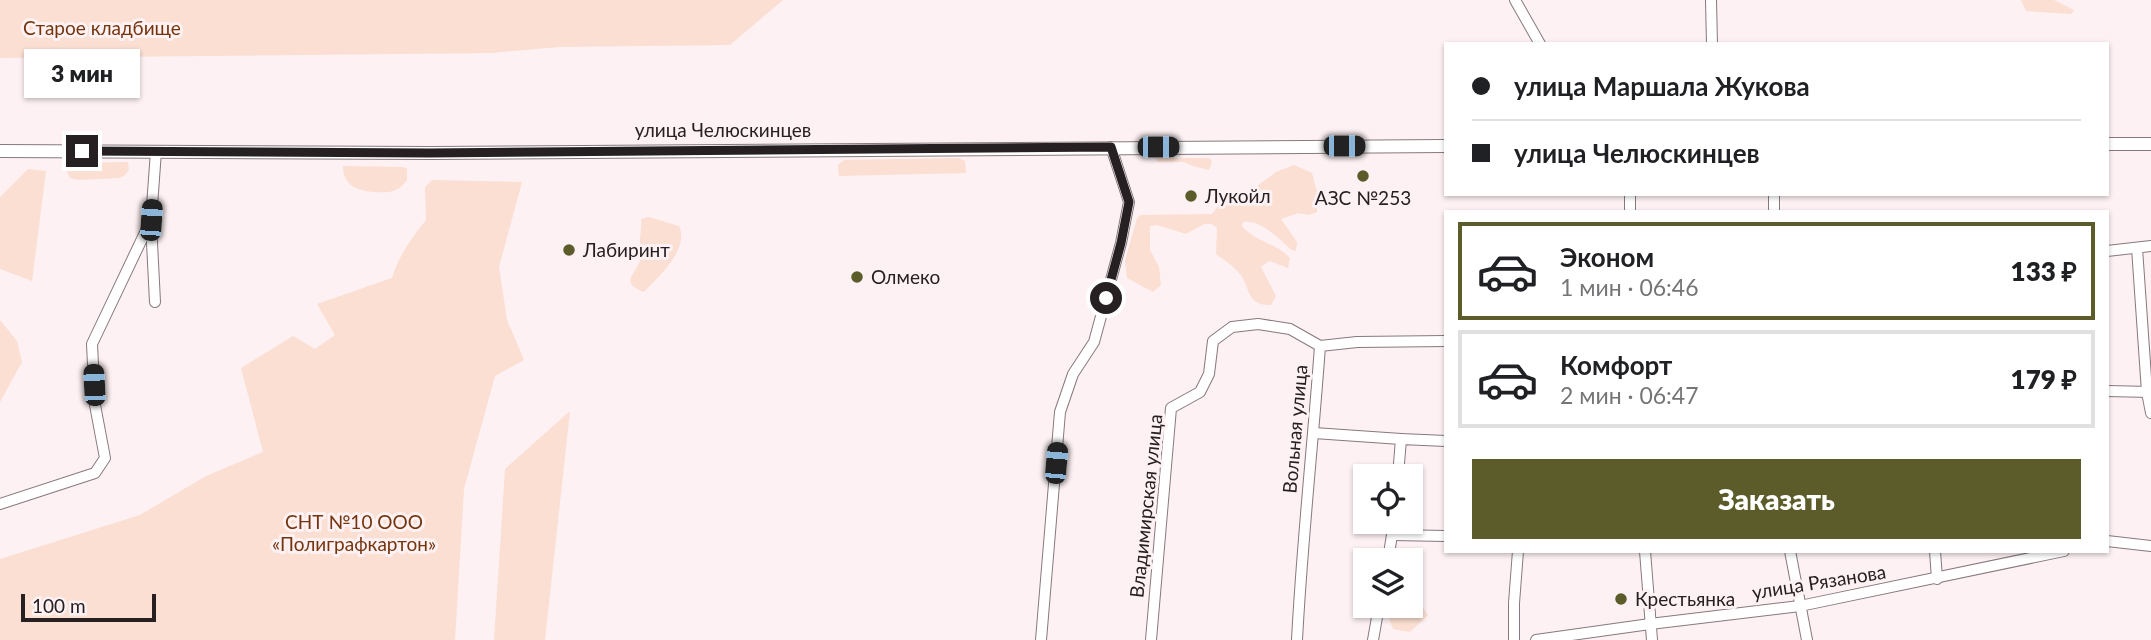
<!DOCTYPE html>
<html lang="ru">
<meta charset="utf-8">
<style>
:root{--surface:#fff;--page:#f6f6f6;--text:#202124;--muted:#757577;--line:#e0e0e0;--accent:#5b5c29}
body{margin:0;font-family:Lato,sans-serif;background:var(--page);color:var(--text);height:100vh;display:flex;flex-direction:column;font-size:26px;white-space:nowrap}
*{box-sizing:border-box;margin:0}
p{font-size:23px;color:var(--muted)}
.icon{flex:none;width:38px;height:38px;fill:none;stroke:currentColor;stroke-width:2;stroke-linecap:round;stroke-linejoin:round}
.map{position:relative;flex:1;overflow:hidden}
.panel{position:absolute;left:1444px;top:210px;width:665px;height:343px;display:flex;flex-direction:column;background:var(--surface);border-radius:0px;box-shadow:0 2px 5px #0004}
.panel>*{flex:none}
.hud{position:absolute;left:1444px;top:42px;width:665px;height:154px;border-radius:0px;box-shadow:0 2px 5px #0004;display:grid;align-content:center;height:154px;padding:0 28px;background:var(--surface)}
.buttons{position:absolute;left:1353px;top:464px;display:grid;gap:14px}
.buttons a{display:grid;place-items:center;width:70px;height:70px;border-radius:0px;background:var(--surface);box-shadow:0 2px 5px #0004;font-size:35px}
.scale{position:absolute;left:21px;bottom:18px;width:135px;box-sizing:border-box;padding-left:7px;border:4px solid #262022;border-top:0;font-size:19px;line-height:24px;white-space:nowrap;color:#262022;-webkit-text-stroke:5px #fdf1f3;paint-order:stroke}
.end{position:absolute;width:32px;height:32px;margin:-16px;border:9px solid #262022;background:#fff;box-shadow:0 0 0 4px #fff}
.from{border-radius:50%}
.bubble{position:absolute;height:49px;border-radius:0px;background:var(--surface);box-shadow:0 2px 5px #0004;font-size:23px;font-weight:800;line-height:49px;text-align:center}
.car{position:absolute;width:21px;height:42px;margin:-21px -10px;border-radius:9px;box-shadow:0 0 5px 2px #0007;background:linear-gradient(#222 24%,#8ab4d8 0 40%,#222 0 76%,#8ab4d8 0 86%,#222 0)}
.hud b{display:flex;align-items:center;gap:24px;height:66px;font-size:26px}
.hud b+b{border-top:2px solid var(--line)}
.hud i{width:18px;height:18px;background:var(--text)}
ul{padding:12px 0 0;list-style:none}
li{display:flex;align-items:center;gap:21px;height:98px;margin:0 14px 10px;padding:0 14px;border:4px solid var(--line);border-radius:0px}
li div{flex:1}
li b{display:block;font-size:26px}
li em{font-style:normal;font-weight:800}
li.on{border-color:var(--accent)}
li>.icon{width:63px;height:63px;stroke-width:1.5}
.button{display:flex;gap:14px;margin-top:auto;padding:14px 28px}
.button a{flex:1;height:80px;border-radius:0px;background:var(--accent);color:#fff;font-size:28px;font-weight:800;line-height:80px;text-align:center}
.map>svg:first-child{display:block}
.green{fill:#fadfd2}
.lines{fill:none;stroke-linecap:round;stroke-linejoin:round}
.minor-casing{stroke:#87797c;stroke-width:12}
.major-casing{stroke:#87797c;stroke-width:14}
.minor{stroke:#fff;stroke-width:10}
.major{stroke:#fff;stroke-width:12}
.route{stroke:#262022;stroke-width:9}
.poi-dot{fill:#5b5c29;stroke:#fdf1f3;stroke-width:2.5}
.labels{text-anchor:middle;stroke-width:6;stroke-linejoin:round;paint-order:stroke}
.park-label{font-size:19px;fill:#76340c;stroke:#fdf1f3}
.street-label{font-size:19px;fill:#262022;stroke:#fdf1f3}
.poi-label{font-size:19px;fill:#262022;stroke:#fdf1f3;text-anchor:start}
</style>
<div class="map">
<svg width="2151" height="640" viewBox="0 0 2151 640">
<rect width="100%" height="100%" fill="#fdf1f3"/>
<!-- green -->
<g class="green">
<polygon points="0,0 783,0 730,45 559,47 491,53 0,58"/>
<polygon points="2021,0 2054,0 2074,10 2071,14 2026,11"/>
<polygon points="958,158 965,161 966,173 839,176 838,165 844,160"/>
<polygon points="1156,158 1209,158 1212,162 1209,170 1193,166 1184,162 1157,162"/>
<polygon points="128,162 129,170 124,176 119,178 78,180 70,178 66,170 69,164 73,163"/>
<path d="M1294 165 1312 173 1317 192V212L1309 215 1298 213 1281 219 1297 242 1296 251 1292 250C1278 239 1262 219 1243 222L1242 226C1257 243 1275 242 1290 258L1288 268 1269 261 1261 267 1276 296 1271 305C1245 306 1251 285 1238 272 1232 265 1223 259 1216 254L1217 228 1212 224H1204L1186 234 1157 225 1150 226V250L1159 267 1161 285 1153 292 1127 278 1125 261 1137 218 1141 215 1212 214 1221 202 1237 201 1276 172Z"/>
<path d="M343 166 403 167 407 169V180C403 185 399 189 393 191 388 193 381 192 375 192 358 191 343 186 343 166Z"/>
<polygon points="28,169 46,171 32,281 0,269 0,197"/>
<path d="M432 180 522 182 499 267 507 320 524 360 495 376 464 489 455 640H0V559L140 515 206 476 263 452 241 368 293 336 315 349 335 335 317 304 392 278C399 255 411 239 426 220L425 187Z"/>
<path d="M649 217 679 226C690 249 658 277 644 292 618 283 637 273 641 258 643 253 640 247 640 241 640 234 642 227 641 219Z"/>
<polygon points="0,320 17,341 22,362 0,402"/>
<polygon points="570,411 545,640 494,640 505,469"/>
<polygon points="1411,597 1420,603 1428,615 1410,632 1393,629 1387,614 1392,606 1410,606"/>
</g>
<g class="lines">
<defs>
<g id="minor">
<polyline points="1515,0 1540,44"/>
<polyline points="1711,0 1712,44"/>
<polyline points="1630,212 1630,194"/>
<polyline points="1774,212 1774,194"/>
<polyline points="151,223 155,302"/>
<polyline points="2137,248 2147,392 2151,413"/>
<polyline points="2107,251 2151,246"/>
<polyline points="2107,391 2151,392"/>
<polyline points="1314,433 1401,439"/>
<polyline points="1398,476 1401,439 1446,441"/>
<polyline points="0,504 95,473 105,458 95,405 92,344 151,220 156,151"/>
<polyline points="1393,535 1446,536"/>
<polyline points="2107,541 2151,546"/>
<polyline points="1645,551 1652,640"/>
<polyline points="1790,551 1807,640"/>
<polyline points="1935,551 1937,579"/>
<polyline points="1388,560 1394,522"/>
<polyline points="1041,640 1060,412 1073,374 1094,342 1121,243 1129,202 1111,147"/>
<polyline points="1151,640 1171,408 1200,392 1209,374 1213,341 1232,327 1258,324 1290,329 1320,346"/>
<path d="M1297 640C1302 542 1313 444 1320 346L1357 342 1446 341"/>
<polyline points="1373,640 1379,606"/>
<polyline points="1514,640 1514,603 1518,551"/>
<polyline points="1536,640 1650,624 1800,606 2064,551"/>
</g>
<g id="major">
<polyline points="2107,144 2151,144"/>
<polyline points="0,151 430,153 1446,146"/>
</g>
</defs>
<!-- minor casing -->
<use href="#minor" class="minor-casing"/>
<!-- major casing -->
<use href="#major" class="major-casing"/>
<!-- minor -->
<use href="#minor" class="minor"/>
<!-- major -->
<use href="#major" class="major"/>
</g>
<g class="lines">
<!-- route -->
<polyline class="route" points="82,151 430,153 1111,147 1129,202 1121,243 1106,298"/>
</g>
<!-- markers -->
<g class="poi-dot">
<circle cx="1363" cy="176" r="7"/>
<circle cx="1191" cy="196" r="7"/>
<circle cx="569" cy="250" r="7"/>
<circle cx="857" cy="277" r="7"/>
<circle cx="1621" cy="599" r="7"/>
</g>
<g class="labels">
<!-- park labels -->
<g class="park-label">
<text x="102" y="35">Старое кладбище</text>
<text x="354" y="529">СНТ №10 ООО<tspan x="354" dy="22">«Полиграфкартон»</tspan></text>
</g>
<!-- street labels -->
<g class="street-label">
<text x="723" y="137">улица Челюскинцев</text>
<text transform="translate(1295 429) rotate(-85)" y="7">Вольная улица</text>
<text transform="translate(1146 506) rotate(-84)" y="7">Владимирская улица</text>
<text transform="translate(1819 582) rotate(-9)" y="7">улица Рязанова</text>
</g>
<!-- poi labels -->
<g class="poi-label">
<text x="1205" y="203">Лукойл</text>
<text x="1363" y="205" text-anchor="middle">АЗС №253</text>
<text x="583" y="257">Лабиринт</text>
<text x="871" y="284">Олмеко</text>
<text x="1635" y="606">Крестьянка</text>
</g>
</g>
</svg>
<div class="buttons">
<a><svg class="icon" aria-label="locate" viewBox="0 0 24 24"><circle cx="12" cy="12" r="6"/><path d="M12 2v4M12 18v4M2 12h4M18 12h4"/></svg></a>
<a><svg class="icon" aria-label="layers" viewBox="0 0 24 24"><path d="M12 4l9 5-9 5-9-5zM3 14l9 5 9-5"/></svg></a>
</div>
<div class="scale">100 m</div>
<i class="end from" style="left:1106px;top:298px"></i>
<i class="end" style="left:82px;top:151px"></i>
<div class="bubble" style="left:24px;top:49px;width:116px">3 мин</div>
<i class="car" style="left:1344px;top:146px;rotate:90deg"></i>
<i class="car" style="left:1158px;top:147px;rotate:90deg"></i>
<i class="car" style="left:151px;top:220px;rotate:4deg"></i>
<i class="car" style="left:94px;top:385px;rotate:357deg"></i>
<i class="car" style="left:1056px;top:463px;rotate:5deg"></i>
<div class="hud">
<b><i class="from"></i>улица Маршала Жукова</b>
<b><i></i>улица Челюскинцев</b>
</div>
<section class="panel">
<ul>
<li class="on"><svg class="icon" aria-label="car" viewBox="0 0 24 24"><path d="M5 17H2v-5l4-1 3-4h7l3 4 3 1v5h-3M9 17h6M6 11h13"/><circle cx="7" cy="17" r="2"/><circle cx="17" cy="17" r="2"/></svg><div><b>Эконом</b><p>1 мин · 06:46</p></div><em>133 ₽</em></li>
<li><svg class="icon" aria-label="car" viewBox="0 0 24 24"><path d="M5 17H2v-5l4-1 3-4h7l3 4 3 1v5h-3M9 17h6M6 11h13"/><circle cx="7" cy="17" r="2"/><circle cx="17" cy="17" r="2"/></svg><div><b>Комфорт</b><p>2 мин · 06:47</p></div><em>179 ₽</em></li>
</ul>
<div class="button"><a>Заказать</a></div>
</section>
</div>
